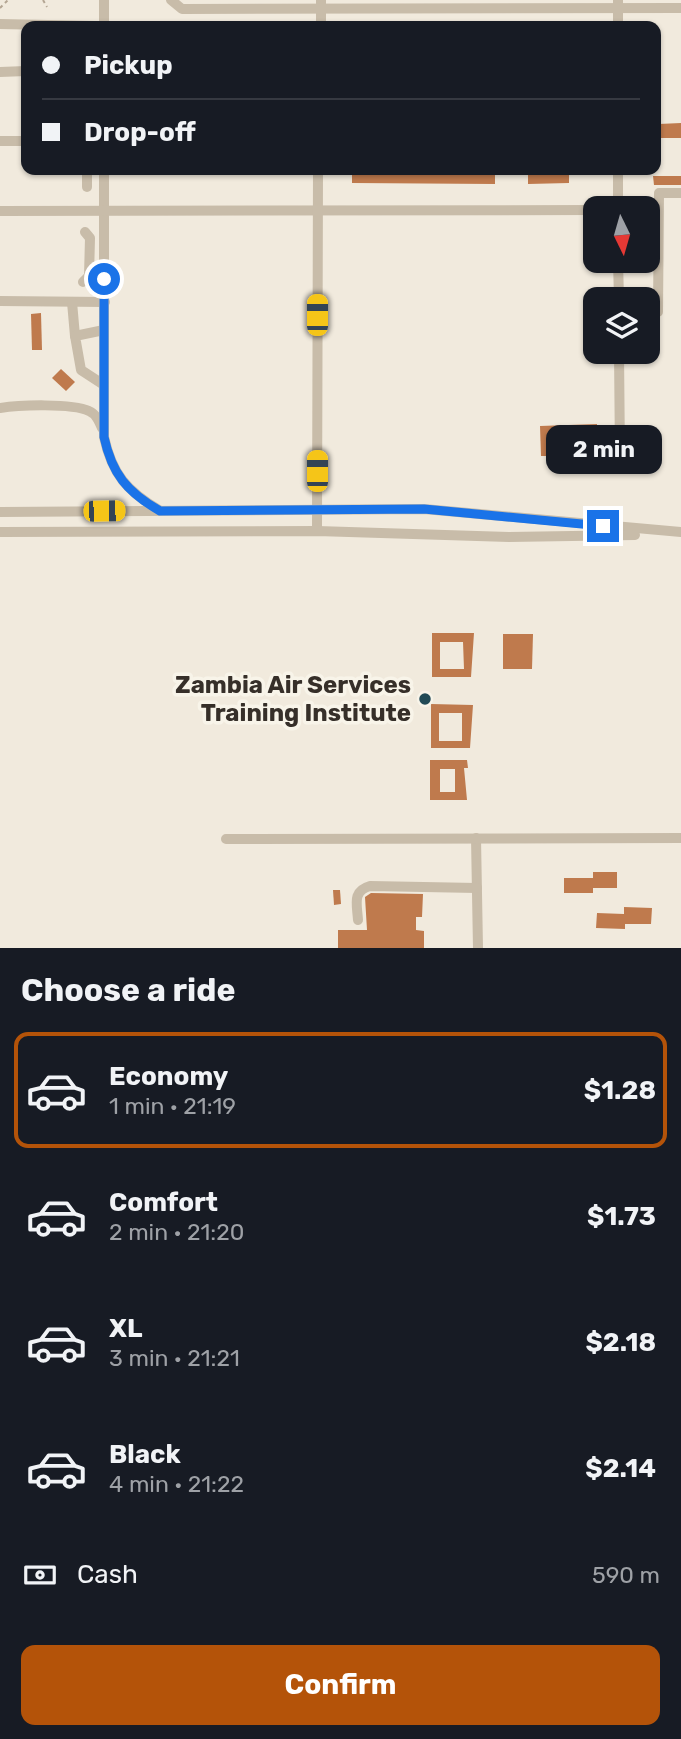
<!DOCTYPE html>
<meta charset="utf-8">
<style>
:root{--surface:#171b24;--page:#242831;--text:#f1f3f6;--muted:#9ea1a6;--line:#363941;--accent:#b45309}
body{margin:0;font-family:Rubik,sans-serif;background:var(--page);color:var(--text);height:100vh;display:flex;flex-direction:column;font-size:26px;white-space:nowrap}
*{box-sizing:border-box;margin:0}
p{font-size:23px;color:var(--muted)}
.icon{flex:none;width:38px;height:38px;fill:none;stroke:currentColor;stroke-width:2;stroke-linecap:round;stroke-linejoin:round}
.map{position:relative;height:948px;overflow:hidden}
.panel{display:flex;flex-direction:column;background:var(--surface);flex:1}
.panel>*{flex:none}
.banner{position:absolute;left:21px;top:21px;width:640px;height:154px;border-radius:14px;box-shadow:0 2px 5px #0004;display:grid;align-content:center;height:154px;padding:0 21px;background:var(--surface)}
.needle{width:46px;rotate:175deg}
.controls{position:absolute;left:583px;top:196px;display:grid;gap:14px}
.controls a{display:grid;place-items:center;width:77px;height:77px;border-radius:14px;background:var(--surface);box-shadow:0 2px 5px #0004;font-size:35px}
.end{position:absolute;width:32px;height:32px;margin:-16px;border:9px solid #1a73e8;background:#fff;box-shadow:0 0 0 4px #fff}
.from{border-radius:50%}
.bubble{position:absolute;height:49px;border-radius:14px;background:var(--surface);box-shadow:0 2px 5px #0004;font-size:23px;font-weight:700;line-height:49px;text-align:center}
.car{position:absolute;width:21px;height:42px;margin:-21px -10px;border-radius:9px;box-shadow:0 0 5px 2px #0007;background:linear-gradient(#f5c518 24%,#345 0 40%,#f5c518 0 76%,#345 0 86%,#f5c518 0)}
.banner b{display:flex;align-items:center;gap:24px;height:66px;font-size:26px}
.banner b+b{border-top:2px solid var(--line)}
.banner i{width:18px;height:18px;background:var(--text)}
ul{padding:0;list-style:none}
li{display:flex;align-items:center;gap:21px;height:116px;margin:0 14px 10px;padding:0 7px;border:4px solid transparent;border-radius:14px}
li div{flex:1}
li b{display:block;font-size:26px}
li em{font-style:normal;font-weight:700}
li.current{border-color:var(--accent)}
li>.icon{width:63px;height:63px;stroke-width:1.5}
h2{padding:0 21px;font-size:32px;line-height:84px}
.pay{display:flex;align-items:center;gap:18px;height:77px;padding:0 21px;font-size:26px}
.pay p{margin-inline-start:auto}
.primary-button{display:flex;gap:14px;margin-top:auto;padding:14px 21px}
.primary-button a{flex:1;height:80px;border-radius:14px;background:var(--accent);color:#fff;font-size:28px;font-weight:700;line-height:80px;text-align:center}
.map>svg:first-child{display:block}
.building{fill:#bf7a4d;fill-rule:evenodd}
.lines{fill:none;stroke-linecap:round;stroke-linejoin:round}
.path{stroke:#b4a693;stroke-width:2;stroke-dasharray:3.5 3.5;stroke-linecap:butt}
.minor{stroke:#c8bca9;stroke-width:10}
.route{stroke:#1a73e8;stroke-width:9}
.poi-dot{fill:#214955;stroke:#f8f4e9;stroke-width:2.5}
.labels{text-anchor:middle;stroke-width:7;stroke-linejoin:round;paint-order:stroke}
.poi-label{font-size:24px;font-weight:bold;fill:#362f29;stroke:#f8f4e9;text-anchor:end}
</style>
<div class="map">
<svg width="681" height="948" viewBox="0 0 681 948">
<rect width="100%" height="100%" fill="#f1eadd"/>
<!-- building -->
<g class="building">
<polygon points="681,123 681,138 659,138 659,124"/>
<polygon points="352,170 495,170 495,184 352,183"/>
<polygon points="528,170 569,170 569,183 528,184"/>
<polygon points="653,176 681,176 681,185 654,185"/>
<polygon points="41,313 42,350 32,350 31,314"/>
<polygon points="61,369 75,382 66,391 52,378"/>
<polygon points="597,424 597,456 541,456 540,426"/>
<path d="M432 633H474L471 677H432ZM440 642H463L464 669H440Z"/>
<polygon points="503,634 533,634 532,669 503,669"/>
<path d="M431 704 473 705 470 748H431ZM439 713H462V741H439Z"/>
<path d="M430 760H467L468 768H464L467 800H430ZM440 769H455V792H440Z"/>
<polygon points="593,872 617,872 617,888 593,888 593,893 564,893 564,878 593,878"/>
<polygon points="333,890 340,890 341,904 334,905"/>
<polygon points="371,893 423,894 422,917 416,917 416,930 424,931 424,948 338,948 338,930 367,930 365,897"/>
<polygon points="624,907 652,908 651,924 625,924 625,929 596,928 597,913 624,914"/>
</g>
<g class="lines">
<!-- path -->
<g class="path">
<polyline points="43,0 47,7"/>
<polyline points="0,8 8,0"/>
</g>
<!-- minor -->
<g class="minor">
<polyline points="171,0 182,9 681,8"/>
<polyline points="618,0 618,26"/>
<polyline points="0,24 96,26"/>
<polyline points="104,26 104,0"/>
<polyline points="321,26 321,0"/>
<polyline points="0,72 26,71"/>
<polyline points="0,141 26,141"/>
<polyline points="87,170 87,187"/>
<path d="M104 170V437C112 474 127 491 159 510"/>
<polyline points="618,208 618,170"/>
<polyline points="0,211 595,210"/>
<polyline points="618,261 619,299"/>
<polyline points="83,282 89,276 90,238 85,232"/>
<polyline points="0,301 105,302"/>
<polyline points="72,302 75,336"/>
<polyline points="648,312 658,312 659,193 681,193"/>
<polyline points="104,330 75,336 81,370 104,385"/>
<polyline points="619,352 620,458"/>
<path d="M0 408C18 405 72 403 89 411 96 414 99 421 102 428"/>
<polyline points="0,512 424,509 681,532"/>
<polyline points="317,531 318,170"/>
<polyline points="0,532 317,531 509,537 635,535"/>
<polyline points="476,838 478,948"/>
<polyline points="226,839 681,838"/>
<path d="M358 920C357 904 352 891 370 886L477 888"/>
</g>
</g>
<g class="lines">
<!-- route -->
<path class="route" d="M104 279V437C112 474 127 492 160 511L424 509 603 526"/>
</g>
<!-- markers -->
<circle class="poi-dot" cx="425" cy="699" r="7"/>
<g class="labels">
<!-- poi labels -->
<g class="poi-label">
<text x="411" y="693">Zambia Air Services<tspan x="411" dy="28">Training Institute</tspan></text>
</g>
</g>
</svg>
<div class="controls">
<a><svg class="needle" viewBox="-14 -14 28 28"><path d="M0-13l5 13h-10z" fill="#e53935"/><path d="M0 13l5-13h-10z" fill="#9ea1a6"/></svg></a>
<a><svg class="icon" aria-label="layers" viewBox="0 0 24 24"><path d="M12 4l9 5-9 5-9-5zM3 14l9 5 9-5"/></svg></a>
</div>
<i class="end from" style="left:104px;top:279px"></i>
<i class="end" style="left:603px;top:526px"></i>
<div class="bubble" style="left:546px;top:425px;width:116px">2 min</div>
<i class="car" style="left:317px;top:315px;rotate:0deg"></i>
<i class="car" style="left:317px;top:471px;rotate:0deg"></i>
<i class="car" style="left:104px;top:511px;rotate:89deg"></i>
<div class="banner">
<b><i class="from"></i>Pickup</b>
<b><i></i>Drop-off</b>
</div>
</div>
<section class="panel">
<h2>Choose a ride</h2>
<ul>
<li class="current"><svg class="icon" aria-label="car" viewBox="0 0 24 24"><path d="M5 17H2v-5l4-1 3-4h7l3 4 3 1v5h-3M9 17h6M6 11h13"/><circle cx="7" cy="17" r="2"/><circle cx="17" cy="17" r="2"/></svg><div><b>Economy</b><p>1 min · 21:19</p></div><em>$1.28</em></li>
<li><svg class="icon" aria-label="car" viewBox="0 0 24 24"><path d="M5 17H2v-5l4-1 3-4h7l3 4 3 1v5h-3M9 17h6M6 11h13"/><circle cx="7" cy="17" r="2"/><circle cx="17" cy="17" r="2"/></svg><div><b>Comfort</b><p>2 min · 21:20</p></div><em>$1.73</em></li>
<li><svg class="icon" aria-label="car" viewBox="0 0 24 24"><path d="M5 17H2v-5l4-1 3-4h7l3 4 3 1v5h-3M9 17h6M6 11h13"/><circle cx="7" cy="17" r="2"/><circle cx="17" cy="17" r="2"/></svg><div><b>XL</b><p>3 min · 21:21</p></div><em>$2.18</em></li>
<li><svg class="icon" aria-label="car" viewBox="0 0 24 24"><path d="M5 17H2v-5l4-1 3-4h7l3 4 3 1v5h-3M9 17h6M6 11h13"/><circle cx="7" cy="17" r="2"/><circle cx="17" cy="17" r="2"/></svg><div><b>Black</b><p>4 min · 21:22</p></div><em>$2.14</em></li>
</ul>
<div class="pay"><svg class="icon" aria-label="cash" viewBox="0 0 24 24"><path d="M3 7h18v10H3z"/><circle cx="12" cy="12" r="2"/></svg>Cash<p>590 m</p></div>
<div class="primary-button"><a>Confirm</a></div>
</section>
